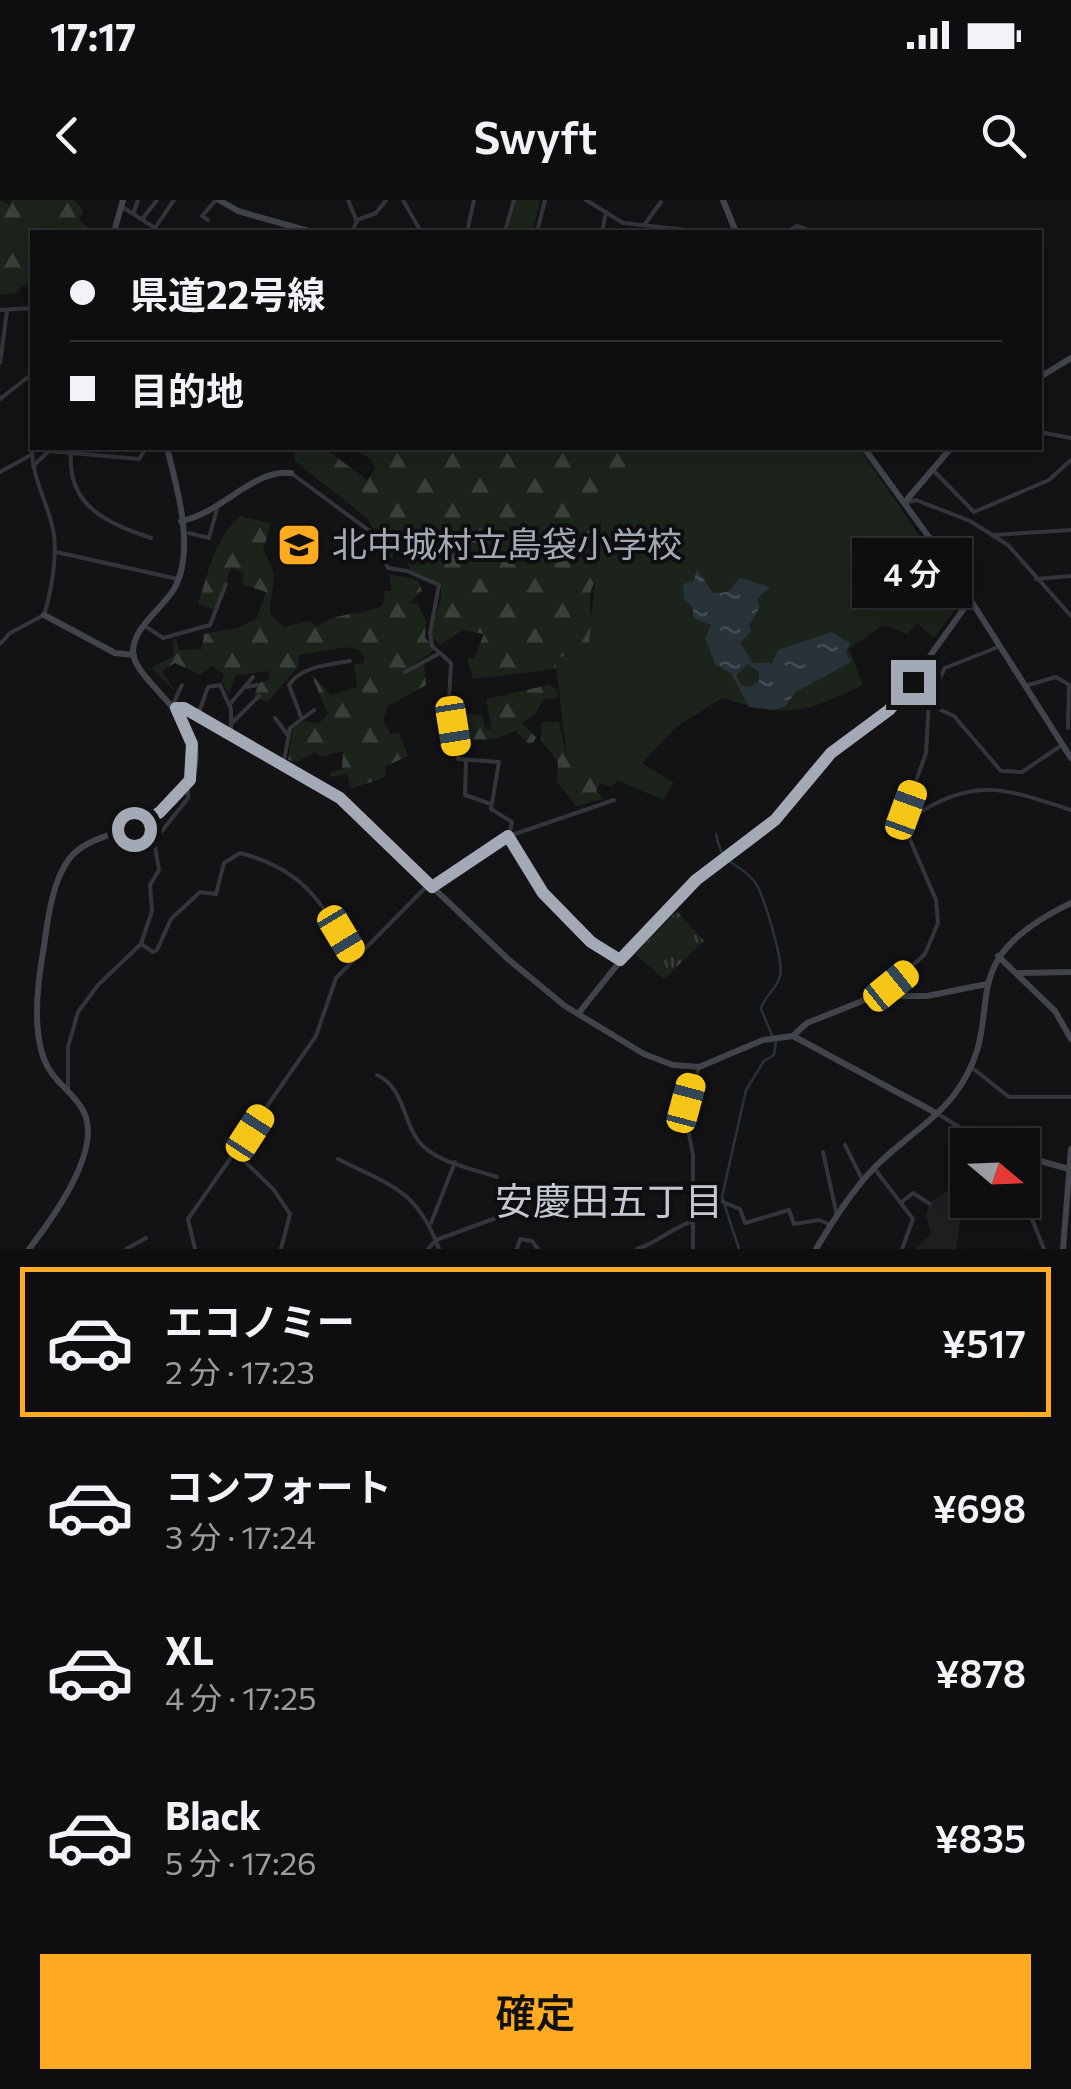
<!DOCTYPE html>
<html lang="ja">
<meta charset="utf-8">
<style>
:root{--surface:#0e0e10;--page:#1c1c1e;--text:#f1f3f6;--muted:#9b9c9f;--line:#2e2e30;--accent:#ffaa20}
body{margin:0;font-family:Commissioner,"Noto Sans JP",sans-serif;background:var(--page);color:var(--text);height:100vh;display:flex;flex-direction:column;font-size:38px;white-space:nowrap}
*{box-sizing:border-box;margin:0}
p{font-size:32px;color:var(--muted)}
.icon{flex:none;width:55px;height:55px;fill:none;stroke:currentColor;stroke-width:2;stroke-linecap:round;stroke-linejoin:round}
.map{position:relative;height:1049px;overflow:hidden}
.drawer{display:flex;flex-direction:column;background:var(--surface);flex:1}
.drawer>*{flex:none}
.guide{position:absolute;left:30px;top:30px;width:1012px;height:220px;border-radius:0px;box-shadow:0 5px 25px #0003,0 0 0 2px var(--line);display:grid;align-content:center;height:220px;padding:0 40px;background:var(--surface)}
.needle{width:65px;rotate:109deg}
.fabs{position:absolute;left:950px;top:928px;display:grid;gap:20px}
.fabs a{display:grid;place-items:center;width:90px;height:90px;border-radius:0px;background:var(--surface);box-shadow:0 5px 25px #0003,0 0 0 2px var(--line);font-size:50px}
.end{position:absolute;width:45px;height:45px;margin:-22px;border:12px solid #a3aab6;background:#111;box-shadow:0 0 0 5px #111}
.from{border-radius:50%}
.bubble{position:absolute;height:70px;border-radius:0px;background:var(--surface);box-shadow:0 5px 25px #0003,0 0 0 2px var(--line);font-size:32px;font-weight:600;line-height:70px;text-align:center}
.car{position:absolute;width:30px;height:60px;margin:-30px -15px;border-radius:12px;box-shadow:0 0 8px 2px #0007;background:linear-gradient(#f5c518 24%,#345 0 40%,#f5c518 0 76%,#345 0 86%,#f5c518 0)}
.guide b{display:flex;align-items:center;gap:35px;height:95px;font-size:38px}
.guide b+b{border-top:2px solid var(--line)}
.guide i{width:25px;height:25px;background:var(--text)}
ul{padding:18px 0 0;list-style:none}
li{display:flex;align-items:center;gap:30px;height:150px;margin:0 20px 15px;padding:0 20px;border:5px solid transparent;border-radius:0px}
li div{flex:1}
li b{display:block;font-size:38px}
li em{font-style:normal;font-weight:600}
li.current{border-color:var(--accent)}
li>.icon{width:90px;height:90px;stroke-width:1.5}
.cta{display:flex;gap:20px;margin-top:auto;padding:20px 40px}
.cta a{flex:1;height:115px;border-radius:0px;background:var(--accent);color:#111;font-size:40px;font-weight:600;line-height:115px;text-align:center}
.status{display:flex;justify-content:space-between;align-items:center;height:70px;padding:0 50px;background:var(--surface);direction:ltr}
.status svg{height:28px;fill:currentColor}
header{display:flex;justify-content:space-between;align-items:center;height:130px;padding:0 40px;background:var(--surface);font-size:45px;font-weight:600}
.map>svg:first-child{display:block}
.built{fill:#1f1f22}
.grass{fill:url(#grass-tufts)}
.forest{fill:url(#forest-firs)}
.park{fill:#1b231b}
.water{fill:url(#water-ripples);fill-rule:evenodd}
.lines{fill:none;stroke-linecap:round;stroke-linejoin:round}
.stream{stroke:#283239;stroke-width:2.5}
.street{stroke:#33353a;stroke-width:4}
.secondary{stroke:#41444a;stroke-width:6}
.route{stroke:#a3aab6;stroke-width:12}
.labels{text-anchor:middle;stroke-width:8;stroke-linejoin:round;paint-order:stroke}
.poi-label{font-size:35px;fill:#a3aab6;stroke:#0e0e10;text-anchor:start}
.neighbourhood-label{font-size:38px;fill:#c4c9d2;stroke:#0e0e10}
</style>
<div class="status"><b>17:17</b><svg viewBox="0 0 49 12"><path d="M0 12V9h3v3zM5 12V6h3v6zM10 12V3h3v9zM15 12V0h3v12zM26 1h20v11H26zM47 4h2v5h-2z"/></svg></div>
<header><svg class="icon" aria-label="back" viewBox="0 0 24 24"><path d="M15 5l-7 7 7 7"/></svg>Swyft<svg class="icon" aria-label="search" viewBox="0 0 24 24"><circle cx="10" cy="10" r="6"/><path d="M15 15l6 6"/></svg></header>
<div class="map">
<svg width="1071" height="1049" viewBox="0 0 1071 1049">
<defs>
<pattern id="grass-tufts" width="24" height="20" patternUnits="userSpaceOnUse" patternTransform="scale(2.5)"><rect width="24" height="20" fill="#1b231b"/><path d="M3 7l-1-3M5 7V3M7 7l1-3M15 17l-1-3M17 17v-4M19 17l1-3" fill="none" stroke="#39403a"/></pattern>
<pattern id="forest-firs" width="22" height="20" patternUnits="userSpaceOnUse" patternTransform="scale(2.5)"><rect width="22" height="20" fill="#1b231b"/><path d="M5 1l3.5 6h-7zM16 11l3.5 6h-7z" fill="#39403a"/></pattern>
<pattern id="water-ripples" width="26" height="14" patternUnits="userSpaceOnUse" patternTransform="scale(2.5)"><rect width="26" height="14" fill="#283239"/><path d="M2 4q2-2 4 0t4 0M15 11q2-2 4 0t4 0" fill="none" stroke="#444d53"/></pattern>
</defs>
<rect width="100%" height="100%" fill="#131315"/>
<!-- built -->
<polygon class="built" points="962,981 967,983 968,1000 984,1000 984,1004 961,1018 956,1049 915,1049 931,1034 926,1016 929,1003"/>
<!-- grass -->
<polygon class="grass" points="677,711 704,741 664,779 635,754"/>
<!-- forest -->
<g class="forest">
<polygon points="0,0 9,5 11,0 74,0 84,12 79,19 93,32 32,32 32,79 14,94 0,94"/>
<path d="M294 248H324L367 280 375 269 371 259 349 248H763L610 309C590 329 598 350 599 377 579 397 596 429 604 453L559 459 555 469 473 479 467 458H474L484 434 463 430 440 445 429 434 441 400V385L410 370 404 338 398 337 392 358 383 357 385 336 379 329 373 328 367 318 295 261Z"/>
<path d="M241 316 271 324 263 350C282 384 270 379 270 414L284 427 309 421 317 427C336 411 363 416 383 405L385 391H392L389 374 417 380 422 390 410 403 418 404 426 421 425 438 436 449 403 471 424 463 426 485 388 506 383 520 390 534 399 533 408 556 386 566 385 577 351 589 347 574 330 577V573L342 569 343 551 322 557 315 552 297 562 288 560 293 528 305 521 318 524 328 514 311 474 331 495 357 487 354 464H363L365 457 359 450 347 447 298 455 299 466 267 502 254 496 259 483 269 480 268 471 235 476 229 494 222 483 224 474 211 466 200 475 175 463 162 471 175 491 151 468 174 456 172 440 176 439 179 450 202 449 204 434 238 428 257 418 266 392 242 384 244 374 231 367 217 405 213 409 198 404C209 372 213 340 241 316Z"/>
<polygon points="549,485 558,490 558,498 543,500 535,514 521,523 536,537 534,542 529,545 516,531 495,539 457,540 452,505 462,505 464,514 482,515 485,529 492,529 486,499"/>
<polygon points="541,522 559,522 566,555 618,580 612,586 600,584 596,591 604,599 576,606 557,581 558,562 541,540"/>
</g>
<!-- park -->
<g class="park">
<polygon points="516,0 540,0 533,32 508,32"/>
<path d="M749 248H856L862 252 956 389 955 410 934 438 917 423 908 434 883 425 849 449 863 485C800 515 789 518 722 498L676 527 642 563 674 583 663 600 567 558 555 458 588 451 601 325 615 275 649 251Z"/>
</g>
<!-- water -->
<path class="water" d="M697 369 713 393 728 392 740 378 770 387 757 399 760 406 749 426 751 431 740 443 753 463H772L778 450 832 432 850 443 846 453 851 462 796 492 785 506 774 510 749 507 731 473 716 465 705 438 711 425 693 418V408L684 399 683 384 694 381ZM747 464 759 472V481L750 487 742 486 736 476Z"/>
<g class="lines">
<!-- stream -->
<g class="stream">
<path d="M716 634C723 669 736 659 754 681 763 692 784 761 780 776 776 791 764 795 761 809L772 835"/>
<polyline points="739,1049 722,997 746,890 764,861 774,855 776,842"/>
</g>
<!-- street -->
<g class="street">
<polyline points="348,0 357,22"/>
<polyline points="403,0 421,32"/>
<polyline points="586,0 623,23 705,32"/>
<polyline points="121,6 161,32"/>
<polyline points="134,12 138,0"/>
<polyline points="143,18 157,0"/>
<polyline points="208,20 202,16 216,0"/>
<polyline points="157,25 174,0"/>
<polyline points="644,25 661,2"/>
<polyline points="352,32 357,20 376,13 386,0"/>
<polyline points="467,32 474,0"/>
<polyline points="505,32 514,0"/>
<polyline points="537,32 545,0"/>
<polyline points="602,32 606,12"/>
<polyline points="785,32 797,26 814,32"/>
<polyline points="0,110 32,108"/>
<polyline points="0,163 7,111"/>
<polyline points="0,199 32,174"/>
<polyline points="1040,232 1071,238"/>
<path d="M71 253C67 306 107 323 151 338"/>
<polyline points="33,266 49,251 139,259 146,248"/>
<polyline points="932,269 974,312"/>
<polyline points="0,272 31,255"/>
<polyline points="291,273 371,332 388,368 407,371 439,385 430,433 432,446 451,463 449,501 458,559 499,562 491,609 512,622 509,636 543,693 591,742 621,760"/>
<polyline points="904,303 916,300 970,321 1008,345 1071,416"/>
<polyline points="974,312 1049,280 1071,260"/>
<polyline points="189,333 209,338 217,309"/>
<polyline points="994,335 1071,330"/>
<polyline points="56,352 178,379"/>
<polyline points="1036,379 1071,376"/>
<polyline points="145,426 163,438 210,425 226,384"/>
<path d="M0 444 10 433 44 415C51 393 57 358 54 335 49 302 30 278 32 243"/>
<polyline points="405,472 438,454"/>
<polyline points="913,482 929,498"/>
<polyline points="1025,486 1056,477 1071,486"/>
<polyline points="247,487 257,485"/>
<polyline points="173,504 182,485"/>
<polyline points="230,504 253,477"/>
<polyline points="930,505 954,516 1001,571 1022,572 1062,545"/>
<polyline points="198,515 208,487 220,485 231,509 231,533"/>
<path d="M301 517 289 485C301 466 329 465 350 461"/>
<polyline points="275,518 287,534"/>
<polyline points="231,524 259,496"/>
<polyline points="1068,528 1069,485"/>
<polyline points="466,560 465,595 491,604"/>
<polyline points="283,566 290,528 314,510"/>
<path d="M907 620C974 577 998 586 1071 610"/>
<polyline points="432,687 509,636 614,600"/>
<path d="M141 744 153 752 157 750 171 719 200 692 216 694 224 663 240 653C305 670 322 703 355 758"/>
<polyline points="882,794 925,754 938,723 936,700 905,628 906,609 926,553 929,498 945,468 998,447"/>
<polyline points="971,867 1009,897 1071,897"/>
<path d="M377 875C406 888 402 926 423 946 442 964 474 969 497 977"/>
<polyline points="68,891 68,847 78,812 98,785 141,744 152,711 150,685 159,670 154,641 188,598 188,584"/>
<polyline points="938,914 977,938"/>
<polyline points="845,945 863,981"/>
<polyline points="823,952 837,1016"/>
<polyline points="237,954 274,990 290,1014 281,1049"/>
<path d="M338 959C391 986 417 989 439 1049"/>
<polyline points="874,968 913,1019 902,1049"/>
<polyline points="673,987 694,990 740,1009 745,1023 789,1010 794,1024 819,1020 831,1025"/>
<polyline points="1022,994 1044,1049"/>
<polyline points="903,1001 913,993 930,1004"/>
<polyline points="431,1023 455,962"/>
<polyline points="126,1049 146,1038"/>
<polyline points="195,1049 188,1019 316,836 336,778 429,684"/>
<polyline points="428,1049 436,1040 496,1018"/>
<polyline points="517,1049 520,1039 532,1041 538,1049"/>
<path d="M637 1049C659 1042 671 1028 693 1021"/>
<polyline points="693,1049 693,955 685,913 699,867"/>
</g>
<!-- secondary -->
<g class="secondary">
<polyline points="219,0 238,11 312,32"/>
<polyline points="723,0 736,32"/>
<polyline points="114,32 123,0"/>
<polyline points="1040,177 1071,158"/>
<polyline points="864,248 942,355 1071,558"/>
<polyline points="904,303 951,248"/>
<path d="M181 321C221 314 254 268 291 273"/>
<polyline points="44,415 115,453 134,455"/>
<polyline points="176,508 188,509 340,599 508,759 565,806 644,854 673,865 699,867 763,840 793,836 936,913"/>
<polyline points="998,756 1055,811 1071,839"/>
<polyline points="1019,773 1071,772"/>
<polyline points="578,814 621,760 696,680 775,620 831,553 897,502 970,400"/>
<polyline points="793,836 807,823 875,796 927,796 987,784"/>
<polyline points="977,938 993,945"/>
<polyline points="1022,956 1069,969"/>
<path d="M29 1049C53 1018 107 945 81 907 70 890 51 879 44 859 32 828 38 779 44 746 48 718 52 682 69 659 94 626 157 637 188 584 222 526 134 485 133 452 133 427 162 409 174 389 196 351 177 287 167 248"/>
<path d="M816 1049C833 1021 851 992 874 968 899 942 932 923 954 895 1016 812 940 767 1071 703"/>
<polyline points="1063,1049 1071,949"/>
</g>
</g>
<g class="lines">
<!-- route -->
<polyline class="route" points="134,629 160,612 190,580 192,544 176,508 184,508 340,598 432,687 508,636 543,693 591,742 620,760 696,680 775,620 831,553 889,510 913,482"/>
</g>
<!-- icons -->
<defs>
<symbol id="school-square" viewBox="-11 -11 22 22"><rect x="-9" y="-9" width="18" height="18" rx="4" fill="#ffaa20" stroke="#0e0e10"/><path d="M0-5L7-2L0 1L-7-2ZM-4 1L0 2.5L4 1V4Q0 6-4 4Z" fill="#111"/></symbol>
</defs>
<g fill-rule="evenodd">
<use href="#school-square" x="274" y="320" width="50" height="50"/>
</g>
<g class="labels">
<!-- poi labels -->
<g class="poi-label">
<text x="332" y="357">北中城村立島袋小学校</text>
</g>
<!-- neighbourhood labels -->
<g class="neighbourhood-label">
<text x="609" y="1015">安慶田五丁目</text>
</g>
</g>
</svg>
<div class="fabs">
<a><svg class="needle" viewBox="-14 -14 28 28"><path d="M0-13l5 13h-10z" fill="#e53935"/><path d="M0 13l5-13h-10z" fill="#9b9c9f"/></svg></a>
</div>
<i class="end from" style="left:134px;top:629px"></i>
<i class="end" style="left:913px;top:482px"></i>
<div class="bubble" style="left:852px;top:338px;width:120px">4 分</div>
<i class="car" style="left:453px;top:526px;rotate:171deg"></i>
<i class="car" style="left:906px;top:610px;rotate:20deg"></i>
<i class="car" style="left:341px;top:734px;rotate:149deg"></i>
<i class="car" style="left:891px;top:786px;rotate:51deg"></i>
<i class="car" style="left:686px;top:903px;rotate:15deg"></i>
<i class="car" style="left:250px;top:933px;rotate:33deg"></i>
<div class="guide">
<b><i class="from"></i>県道22号線</b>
<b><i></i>目的地</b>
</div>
</div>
<section class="drawer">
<ul>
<li class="current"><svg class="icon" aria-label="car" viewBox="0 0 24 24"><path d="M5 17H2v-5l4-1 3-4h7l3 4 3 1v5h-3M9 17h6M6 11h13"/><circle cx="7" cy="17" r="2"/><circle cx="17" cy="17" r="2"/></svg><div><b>エコノミー</b><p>2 分 · 17:23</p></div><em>¥517</em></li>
<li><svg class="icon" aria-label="car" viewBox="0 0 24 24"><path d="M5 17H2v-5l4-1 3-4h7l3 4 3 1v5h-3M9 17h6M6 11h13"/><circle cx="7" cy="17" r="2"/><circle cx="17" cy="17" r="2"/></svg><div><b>コンフォート</b><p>3 分 · 17:24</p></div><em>¥698</em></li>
<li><svg class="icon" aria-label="car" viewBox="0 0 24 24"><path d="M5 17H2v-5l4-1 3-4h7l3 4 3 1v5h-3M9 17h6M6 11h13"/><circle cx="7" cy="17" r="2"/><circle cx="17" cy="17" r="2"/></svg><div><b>XL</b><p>4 分 · 17:25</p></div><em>¥878</em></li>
<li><svg class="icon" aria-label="car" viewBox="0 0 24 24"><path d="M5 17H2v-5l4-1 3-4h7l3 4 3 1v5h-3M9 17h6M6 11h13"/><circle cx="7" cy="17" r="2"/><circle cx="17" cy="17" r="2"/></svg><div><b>Black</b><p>5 分 · 17:26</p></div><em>¥835</em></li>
</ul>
<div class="cta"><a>確定</a></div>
</section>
